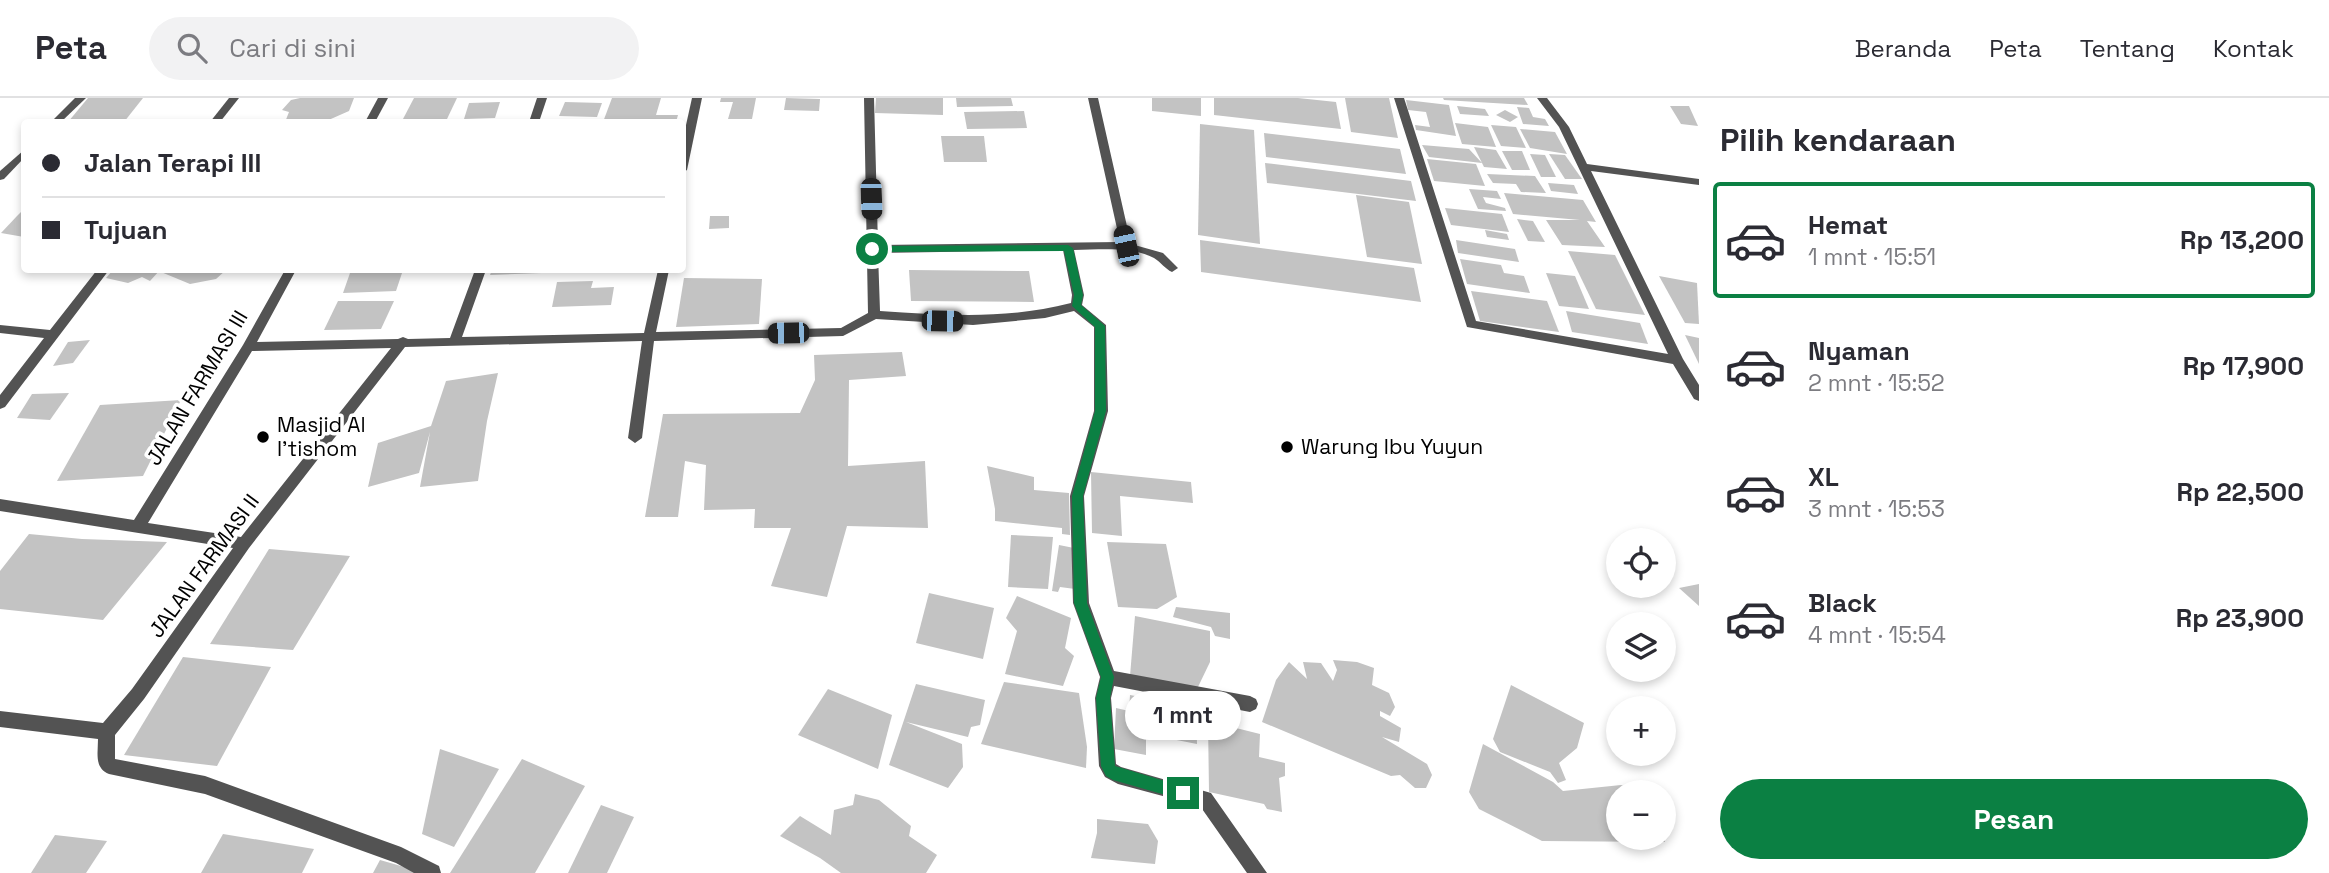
<!DOCTYPE html>
<html lang="id">
<meta charset="utf-8">
<style>
:root{--surface:#fff;--page:#f2f2f3;--text:#2b2b33;--muted:#7c7c81;--line:#e1e1e2;--accent:#0b8043}
body{margin:0;font-family:"Space Grotesk",sans-serif;background:var(--page);color:var(--text);height:100vh;display:flex;flex-direction:column;font-size:26px;white-space:nowrap}
*{box-sizing:border-box;margin:0}
p{font-size:23px;color:var(--muted)}
.icon{flex:none;width:38px;height:38px;fill:none;stroke:currentColor;stroke-width:2;stroke-linecap:round;stroke-linejoin:round}
.map{position:relative;flex:1;overflow:hidden}
.panel{display:flex;flex-direction:column;background:var(--surface);width:630px}
.panel>*{flex:none}
.banner{position:absolute;left:21px;top:21px;width:665px;height:154px;border-radius:7px;box-shadow:0 4px 10px #0003;display:grid;align-content:center;height:154px;padding:0 21px;background:var(--surface)}
.tools{position:absolute;left:1606px;top:430px;display:grid;gap:14px}
.tools a{display:grid;place-items:center;width:70px;height:70px;border-radius:50%;background:var(--surface);box-shadow:0 4px 10px #0003;font-size:35px}
.end{position:absolute;width:32px;height:32px;margin:-16px;border:9px solid #0b8043;background:#fff;box-shadow:0 0 0 4px #fff}
.from{border-radius:50%}
.bubble{position:absolute;height:49px;border-radius:24px;background:var(--surface);box-shadow:0 4px 10px #0003;font-size:23px;font-weight:800;line-height:49px;text-align:center}
.car{position:absolute;width:21px;height:42px;margin:-21px -10px;border-radius:9px;box-shadow:0 0 5px 2px #0007;background:linear-gradient(#222 24%,#8ab4d8 0 40%,#222 0 76%,#8ab4d8 0 86%,#222 0)}
.banner b{display:flex;align-items:center;gap:24px;height:66px;font-size:26px}
.banner b+b{border-top:2px solid var(--line)}
.banner i{width:18px;height:18px;background:var(--text)}
ul{padding:0;list-style:none}
li{display:flex;align-items:center;gap:21px;height:116px;margin:0 14px 10px;padding:0 7px;border:4px solid transparent;border-radius:7px}
li div{flex:1}
li b{display:block;font-size:26px}
li em{font-style:normal;font-weight:800}
li.active{border-color:var(--accent)}
li>.icon{width:63px;height:63px;stroke-width:1.5}
h2{padding:0 21px;font-size:32px;line-height:84px}
.primary-button{display:flex;gap:14px;margin-top:auto;padding:14px 21px}
.primary-button a{flex:1;height:80px;border-radius:42px;background:var(--accent);color:#fff;font-size:28px;font-weight:800;line-height:80px;text-align:center}
header{display:flex;align-items:center;gap:42px;box-sizing:border-box;height:98px;padding:0 35px;background:var(--surface);border-bottom:2px solid var(--line)}
header strong{font-size:33px}
nav{display:flex;gap:38px;margin-inline-start:auto;font-size:24px}
.search{width:490px;height:63px;background:var(--page);display:flex;align-items:center;gap:18px;box-sizing:border-box;padding:0 24px;border-radius:38px;color:var(--muted);font-size:26px}
main{display:flex;flex:1;min-height:0}
.map>svg:first-child{display:block}
.building{fill:#c3c3c3}
.lines{fill:none;stroke-linecap:round;stroke-linejoin:round}
.street{fill:#535353;fill-rule:evenodd}
.route{fill:#0b8043}
.poi-dot{fill:#000;stroke:#fff;stroke-width:2.5}
.labels{text-anchor:middle;stroke-width:7;stroke-linejoin:round;paint-order:stroke}
.street-label{font-size:21px;fill:#000;stroke:#fff}
.poi-label{font-size:21px;fill:#000;stroke:#fff;text-anchor:start}
</style>
<header>
<strong>Peta</strong>
<div class="search"><svg class="icon" aria-label="search" viewBox="0 0 24 24"><circle cx="10" cy="10" r="6"/><path d="M15 15l6 6"/></svg>Cari di sini</div>
<nav><a>Beranda</a><a>Peta</a><a>Tentang</a><a>Kontak</a></nav>
</header>
<main>
<div class="map">
<svg width="1699" height="775" viewBox="0 0 1699 775">
<rect width="100%" height="100%" fill="#fff"/>
<!-- building -->
<g class="building">
<polygon points="88,0 143,0 124,24 68,24"/>
<polygon points="300,0 354,0 349,13 324,24 285,24 289,14 282,12 291,2"/>
<polygon points="414,0 457,0 447,21 403,21"/>
<polygon points="612,0 661,0 656,17 678,17 676,24 603,24"/>
<polygon points="721,0 756,0 752,21 728,21 733,4 720,4"/>
<polygon points="786,0 820,1 819,13 784,12"/>
<polygon points="876,0 943,0 943,17 875,15"/>
<polygon points="956,0 1011,0 1013,8 957,9"/>
<polygon points="1152,0 1201,0 1201,18 1152,13"/>
<polygon points="1214,0 1298,0 1336,4 1341,31 1214,17"/>
<polygon points="1345,0 1389,0 1398,40 1351,34"/>
<polygon points="1443,0 1524,0 1528,7 1444,2"/>
<polygon points="1406,2 1449,7 1456,38 1416,32 1415,27 1430,29 1426,14 1408,12"/>
<polygon points="500,4 495,20 464,21 469,5"/>
<polygon points="565,4 602,5 597,19 559,18"/>
<polygon points="1457,8 1485,11 1489,18 1460,16"/>
<polygon points="1670,8 1689,8 1698,28 1681,26"/>
<polygon points="1517,9 1529,10 1533,19 1545,21 1549,28 1523,26"/>
<polygon points="1505,12 1518,19 1510,24 1496,17"/>
<polygon points="1024,13 1027,30 967,31 964,14"/>
<polygon points="1455,25 1488,29 1496,49 1462,46"/>
<polygon points="1200,26 1254,32 1260,146 1198,137"/>
<polygon points="1491,27 1516,29 1526,50 1501,48"/>
<polygon points="1520,31 1555,34 1567,56 1530,50"/>
<polygon points="1264,35 1400,51 1406,76 1266,59"/>
<polygon points="941,38 984,38 987,64 944,64"/>
<polygon points="1422,47 1469,51 1482,65 1474,49 1496,52 1507,71 1484,69 1482,65 1429,59"/>
<polygon points="1502,53 1522,53 1530,72 1512,72"/>
<polygon points="1530,56 1545,57 1556,79 1541,79"/>
<polygon points="1549,56 1565,57 1582,81 1565,81"/>
<polygon points="1427,61 1476,66 1485,88 1434,83"/>
<polygon points="1265,65 1411,83 1416,103 1267,85"/>
<polygon points="1487,76 1535,78 1546,95 1521,94 1516,86 1493,85"/>
<polygon points="1548,85 1574,87 1578,96 1551,93"/>
<polygon points="1469,91 1497,93 1501,101 1483,99 1486,105 1505,110 1506,113 1478,111"/>
<polygon points="1504,95 1583,102 1596,124 1587,123 1605,149 1562,147 1546,122 1580,122 1513,116"/>
<polygon points="1356,97 1409,104 1422,166 1367,159"/>
<polygon points="1445,110 1502,116 1509,134 1451,127"/>
<polygon points="24,111 24,139 1,135 17,118"/>
<polygon points="710,118 729,118 729,130 709,131"/>
<polygon points="1517,121 1533,123 1545,144 1528,143"/>
<polygon points="1485,132 1507,136 1509,142 1487,139"/>
<polygon points="1200,142 1414,170 1421,204 1201,174"/>
<polygon points="1456,142 1515,151 1519,164 1458,155"/>
<polygon points="1568,153 1615,157 1645,217 1596,211"/>
<polygon points="1460,161 1501,167 1504,175 1524,178 1530,195 1467,186"/>
<polygon points="113,172 160,172 150,183 142,179 128,185 106,180"/>
<polygon points="165,172 226,172 216,181 190,186 161,174"/>
<polygon points="403,172 396,193 343,195 350,175"/>
<polygon points="492,172 569,172 568,174 490,177"/>
<polygon points="909,172 1029,173 1034,204 911,203"/>
<polygon points="1546,175 1575,178 1589,211 1559,208"/>
<polygon points="1659,178 1697,185 1699,226 1685,225"/>
<polygon points="684,180 762,181 759,226 676,229"/>
<polygon points="593,183 591,190 614,189 611,207 552,209 557,184"/>
<polygon points="1471,193 1547,203 1559,234 1480,223"/>
<polygon points="338,203 394,203 381,231 324,232"/>
<polygon points="1566,213 1640,225 1648,246 1572,234"/>
<polygon points="1685,237 1699,240 1699,266"/>
<polygon points="90,242 73,265 53,268 68,244"/>
<polygon points="902,254 906,278 849,282 848,368 925,363 928,430 847,428 827,499 771,488 791,430 754,430 755,411 704,412 706,367 685,363 678,419 645,419 663,316 800,315 815,282 814,257"/>
<polygon points="498,275 487,323 478,383 420,389 430,334 419,375 368,389 378,345 431,328 446,283"/>
<polygon points="69,295 50,322 17,320 32,296"/>
<polygon points="181,302 143,378 57,383 100,307"/>
<polygon points="987,368 1034,379 1034,392 1069,395 1070,437 1062,436 1062,430 995,423 995,411"/>
<polygon points="1091,374 1191,384 1193,405 1120,398 1122,438 1092,435"/>
<polygon points="29,436 82,441 167,444 103,522 0,511 0,473"/>
<polygon points="1011,437 1053,439 1048,491 1008,489"/>
<polygon points="1107,444 1166,446 1177,499 1157,511 1118,509"/>
<polygon points="1059,447 1074,450 1075,491 1060,489 1058,494 1052,493"/>
<polygon points="269,451 350,458 293,552 210,546"/>
<polygon points="1699,486 1699,508 1679,490"/>
<polygon points="929,495 994,510 983,561 916,545"/>
<polygon points="1017,498 1071,520 1065,550 1074,558 1063,588 1005,576 1017,533 1006,520"/>
<polygon points="1176,509 1230,515 1230,541 1215,538 1211,529 1173,519"/>
<polygon points="1135,518 1210,533 1210,564 1197,591 1130,578"/>
<polygon points="183,559 271,569 217,668 124,657"/>
<polygon points="1333,562 1357,564 1374,570 1372,587 1389,595 1395,609 1390,618 1380,613 1380,618 1401,630 1399,644 1382,639 1427,666 1432,677 1426,690 1415,690 1400,677 1391,678 1262,624 1276,582 1289,564 1307,581 1303,564 1321,565 1333,583 1337,572"/>
<polygon points="1004,584 1079,595 1087,649 1086,670 981,646"/>
<polygon points="916,586 985,602 980,627 971,629 968,639 906,624 962,646 963,669 948,690 889,667"/>
<polygon points="1511,587 1584,625 1577,650 1559,665 1566,682 1558,685 1550,674 1500,654 1493,641"/>
<polygon points="828,591 892,617 878,671 798,637"/>
<polygon points="1130,597 1196,610 1197,646 1146,636 1146,657 1114,651 1116,610 1129,613"/>
<polygon points="1208,623 1260,636 1259,659 1285,665 1285,678 1279,680 1282,714 1267,711 1264,706 1209,694"/>
<polygon points="1483,646 1553,684 1563,693 1621,687 1639,692 1642,695 1619,695 1619,740 1664,740 1665,744 1542,743 1479,711 1469,694"/>
<polygon points="440,651 499,671 454,749 422,736"/>
<polygon points="522,661 585,688 535,775 450,775"/>
<polygon points="855,696 879,702 911,728 909,738 937,757 926,775 841,775 820,760 780,738 800,718 831,737 834,712 853,707"/>
<polygon points="601,707 634,719 607,775 568,775"/>
<polygon points="1097,721 1148,726 1158,743 1155,766 1091,760 1097,735"/>
<polygon points="223,736 314,751 302,775 201,775"/>
<polygon points="55,737 107,743 86,775 31,775"/>
<polygon points="380,762 422,774 422,775 373,775"/>
</g>
<g class="lines">
<!-- street -->
<g class="street">
<polygon points="75,0 86,0 61,24 51,24"/>
<polygon points="229,0 239,0 220,24 210,24"/>
<polygon points="378,0 388,0 375,24 365,24"/>
<polygon points="537,0 547,0 539,24 529,24"/>
<polygon points="692,0 702,0 687,72 682,75 682,45"/>
<path d="M864 0H874L878 147 1120 144 1088 0H1098L1131 146 1163 155 1178 170 1172 174C1165 171 1161 164 1154 160 1130 148 1100 152 1074 152L1084 197 1082 207 1106 227 1108 313 1084 398 1089 505 1114 573 1250 598 1256 601 1258 606 1256 611 1250 614 1114 588 1111 600 1116 666 1121 669 1211 695 1267 775H1247L1200 708 1118 686 1105 679 1099 668 1095 600 1100 579 1073 505 1070 398 1094 313V229L1074 213 1045 220 973 227 876 221 843 238 654 243 642 340 635 345 628 340 642 243 405 249 249 450 144 601 115 637V661L205 678 401 749 439 768 441 775H414L396 765 205 696 109 676C94 670 98 655 98 641L0 629V613L103 625 132 591 233 450 0 413V401L134 422 243 247 285 172H296L257 244 398 241 403 239 408 241 450 240 475 172H486L462 239 644 235 658 172H669L656 234 841 230 868 215ZM1063 152 1072 197 1071 205C1005 222 946 217 880 213L878 155ZM391 250 241 439 148 425 252 253Z"/>
<polygon points="1394,0 1404,0 1476,223 1668,256 1559,29 1537,0 1547,0 1569,29 1587,66 1699,81 1699,87 1591,73 1683,261 1699,287 1699,303 1694,301 1673,266 1467,229"/>
<polygon points="24,52 24,60 4,81 0,82 0,73"/>
<polygon points="97,172 109,172 5,309 0,311 0,297 44,240 0,235 0,227 50,232"/>
</g>
</g>
<!-- route -->
<polygon class="route" points="1068,147 1073,150 1083,197 1081,207 1105,228 1106,313 1083,398 1087,505 1114,579 1110,600 1115,668 1188,690 1190,695 1183,702 1113,682 1106,678 1101,668 1096,600 1101,579 1074,505 1072,398 1095,313 1095,229 1072,208 1074,197 1064,153 872,154 868,151 872,148"/>
<!-- markers -->
<g class="poi-dot">
<circle cx="263" cy="339" r="7"/>
<circle cx="1287" cy="349" r="7"/>
</g>
<g class="labels">
<!-- street labels -->
<g class="street-label">
<text transform="translate(197 290) rotate(-59)" y="7">JALAN FARMASI III</text>
<text transform="translate(204 468) rotate(-54)" y="7">JALAN FARMASI II</text>
</g>
<!-- poi labels -->
<g class="poi-label">
<text x="277" y="334">Masjid Al<tspan x="277" dy="24">I'tishom</tspan></text>
<text x="1301" y="356">Warung Ibu Yuyun</text>
</g>
</g>
</svg>
<div class="tools">
<a><svg class="icon" aria-label="locate" viewBox="0 0 24 24"><circle cx="12" cy="12" r="6"/><path d="M12 2v4M12 18v4M2 12h4M18 12h4"/></svg></a>
<a><svg class="icon" aria-label="layers" viewBox="0 0 24 24"><path d="M12 4l9 5-9 5-9-5zM3 14l9 5 9-5"/></svg></a>
<a>+</a>
<a>−</a>
</div>
<i class="end from" style="left:872px;top:151px"></i>
<i class="end" style="left:1183px;top:695px"></i>
<div class="bubble" style="left:1125px;top:593px;width:116px">1 mnt</div>
<i class="car" style="left:871px;top:101px;rotate:178deg"></i>
<i class="car" style="left:1126px;top:148px;rotate:348deg"></i>
<i class="car" style="left:942px;top:223px;rotate:91deg"></i>
<i class="car" style="left:788px;top:235px;rotate:269deg"></i>
<div class="banner">
<b><i class="from"></i>Jalan Terapi III</b>
<b><i></i>Tujuan</b>
</div>
</div>
<section class="panel">
<h2>Pilih kendaraan</h2>
<ul>
<li class="active"><svg class="icon" aria-label="car" viewBox="0 0 24 24"><path d="M5 17H2v-5l4-1 3-4h7l3 4 3 1v5h-3M9 17h6M6 11h13"/><circle cx="7" cy="17" r="2"/><circle cx="17" cy="17" r="2"/></svg><div><b>Hemat</b><p>1 mnt · 15:51</p></div><em>Rp 13,200</em></li>
<li><svg class="icon" aria-label="car" viewBox="0 0 24 24"><path d="M5 17H2v-5l4-1 3-4h7l3 4 3 1v5h-3M9 17h6M6 11h13"/><circle cx="7" cy="17" r="2"/><circle cx="17" cy="17" r="2"/></svg><div><b>Nyaman</b><p>2 mnt · 15:52</p></div><em>Rp 17,900</em></li>
<li><svg class="icon" aria-label="car" viewBox="0 0 24 24"><path d="M5 17H2v-5l4-1 3-4h7l3 4 3 1v5h-3M9 17h6M6 11h13"/><circle cx="7" cy="17" r="2"/><circle cx="17" cy="17" r="2"/></svg><div><b>XL</b><p>3 mnt · 15:53</p></div><em>Rp 22,500</em></li>
<li><svg class="icon" aria-label="car" viewBox="0 0 24 24"><path d="M5 17H2v-5l4-1 3-4h7l3 4 3 1v5h-3M9 17h6M6 11h13"/><circle cx="7" cy="17" r="2"/><circle cx="17" cy="17" r="2"/></svg><div><b>Black</b><p>4 mnt · 15:54</p></div><em>Rp 23,900</em></li>
</ul>
<div class="primary-button"><a>Pesan</a></div>
</section>
</main>
